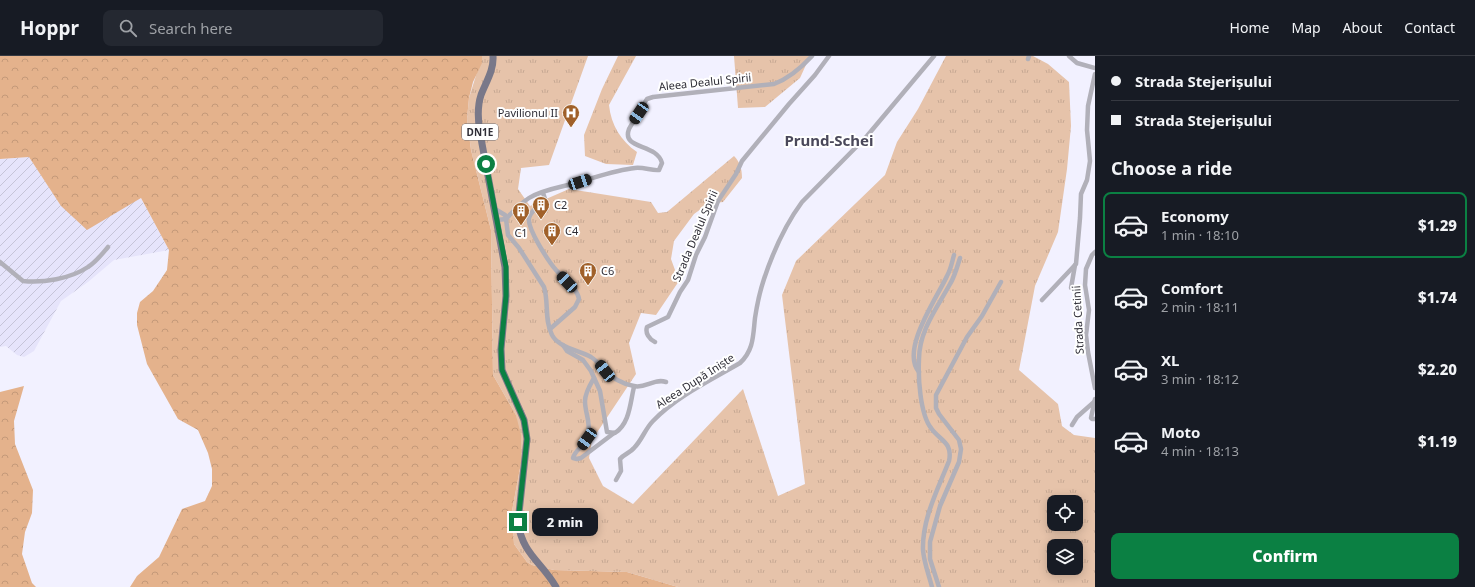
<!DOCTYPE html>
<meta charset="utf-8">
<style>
:root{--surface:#171b24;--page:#242831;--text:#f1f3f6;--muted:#9ea1a6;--line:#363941;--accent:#0b8043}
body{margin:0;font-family:"Noto Sans",sans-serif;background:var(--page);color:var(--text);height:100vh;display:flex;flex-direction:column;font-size:15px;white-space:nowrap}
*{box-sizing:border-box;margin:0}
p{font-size:13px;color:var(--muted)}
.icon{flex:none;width:22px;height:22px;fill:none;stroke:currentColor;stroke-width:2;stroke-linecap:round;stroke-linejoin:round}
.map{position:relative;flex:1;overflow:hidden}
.panel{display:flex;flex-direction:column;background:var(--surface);width:380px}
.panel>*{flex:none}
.guide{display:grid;align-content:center;height:88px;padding:0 16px;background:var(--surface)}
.fabs{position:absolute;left:1047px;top:439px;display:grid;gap:8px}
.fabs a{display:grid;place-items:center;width:36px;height:36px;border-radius:8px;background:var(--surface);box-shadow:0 2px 10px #0003;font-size:20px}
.end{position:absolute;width:18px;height:18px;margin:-9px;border:5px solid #0b8043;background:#fff;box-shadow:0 0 0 2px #fff}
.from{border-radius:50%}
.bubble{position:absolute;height:28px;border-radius:8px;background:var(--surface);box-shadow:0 2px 10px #0003;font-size:13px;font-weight:800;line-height:28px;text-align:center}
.car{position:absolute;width:12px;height:24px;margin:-12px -6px;border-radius:5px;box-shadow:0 0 3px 1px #0007;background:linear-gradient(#222 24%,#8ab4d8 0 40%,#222 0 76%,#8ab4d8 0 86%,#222 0)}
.guide b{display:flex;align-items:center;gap:14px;height:38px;font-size:15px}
.guide b+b{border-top:1px solid var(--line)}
.guide i{width:10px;height:10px;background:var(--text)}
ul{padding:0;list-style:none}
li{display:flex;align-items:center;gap:12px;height:66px;margin:0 8px 6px;padding:0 8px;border:2px solid transparent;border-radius:8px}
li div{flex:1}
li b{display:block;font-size:15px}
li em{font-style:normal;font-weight:800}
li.active{border-color:var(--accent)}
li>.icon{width:36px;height:36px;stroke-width:1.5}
h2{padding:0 16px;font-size:18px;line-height:48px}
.cta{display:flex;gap:8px;margin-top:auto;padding:8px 16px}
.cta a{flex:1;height:46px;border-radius:8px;background:var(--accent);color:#fff;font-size:16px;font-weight:800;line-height:46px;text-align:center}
header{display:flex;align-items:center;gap:24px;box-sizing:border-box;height:56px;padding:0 20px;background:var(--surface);border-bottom:1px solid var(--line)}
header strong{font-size:19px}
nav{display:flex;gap:22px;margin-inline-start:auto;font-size:14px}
.search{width:280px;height:36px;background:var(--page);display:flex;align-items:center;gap:10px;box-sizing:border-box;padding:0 14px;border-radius:8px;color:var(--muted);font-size:15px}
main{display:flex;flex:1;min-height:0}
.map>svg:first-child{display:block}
.industrial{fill:url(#industrial-furrows)}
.grass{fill:url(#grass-tufts);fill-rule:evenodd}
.forest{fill:url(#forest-crowns)}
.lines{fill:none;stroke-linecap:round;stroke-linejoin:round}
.minor{stroke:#b1b0b9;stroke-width:4.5}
.primary{stroke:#797889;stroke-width:7}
.route{stroke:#0b8043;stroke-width:5}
.labels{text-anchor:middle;stroke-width:4;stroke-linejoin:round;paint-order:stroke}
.shield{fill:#fff;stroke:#6d6c72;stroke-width:1}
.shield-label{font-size:10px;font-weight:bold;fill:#2e2d36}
.street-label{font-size:11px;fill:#2e2d36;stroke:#fff}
.poi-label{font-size:11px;fill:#2e2d36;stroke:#fff;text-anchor:start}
.district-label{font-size:15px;font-weight:bold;fill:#4a485a;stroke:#fff}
</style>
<header>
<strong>Hoppr</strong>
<div class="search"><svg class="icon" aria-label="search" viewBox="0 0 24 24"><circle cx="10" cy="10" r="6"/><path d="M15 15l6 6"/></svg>Search here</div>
<nav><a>Home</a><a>Map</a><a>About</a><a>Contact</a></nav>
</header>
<main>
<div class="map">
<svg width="1095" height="531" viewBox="0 0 1095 531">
<defs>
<pattern id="industrial-furrows" width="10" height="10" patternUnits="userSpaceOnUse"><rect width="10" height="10" fill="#e6e4fb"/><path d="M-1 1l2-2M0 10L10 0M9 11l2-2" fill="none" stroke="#c6c4d8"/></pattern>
<pattern id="grass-tufts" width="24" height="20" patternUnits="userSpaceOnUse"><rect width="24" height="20" fill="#e6c3aa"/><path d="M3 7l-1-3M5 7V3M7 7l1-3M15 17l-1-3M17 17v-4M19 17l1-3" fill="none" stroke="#c6a893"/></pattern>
<pattern id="forest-crowns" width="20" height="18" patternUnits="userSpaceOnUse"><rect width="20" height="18" fill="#e4b28c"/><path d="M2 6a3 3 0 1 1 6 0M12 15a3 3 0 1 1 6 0" fill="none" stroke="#c49979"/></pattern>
</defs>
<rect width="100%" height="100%" fill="#f2f1ff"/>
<!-- industrial -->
<polygon class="industrial" points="29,101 61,150 141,142 169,194 114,204 88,226 61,245 34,295 24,301 17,299 6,290 0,291 0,103"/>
<!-- grass -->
<g class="grass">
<path d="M482 0H588L549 109 521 112 518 133 530 150 569 133 651 146 658 157 667 156 734 100C740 106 742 113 742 122L723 146 708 148 694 158 674 185 671 203 679 225 656 259 641 257 629 287 636 318 592 384 589 402 603 430 633 448 743 333 778 440 805 428 782 239 796 205 885 119 897 86 918 53 946 0H1033L1048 8 1069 26 1071 70 1067 113 1058 176 1035 230 1019 314 1058 348 1062 370 1074 379 1095 382V531H678L627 516 554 514 532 509 527 506 514 488 512 455 521 407 516 359 493 319 491 174 471 94 467 63 469 42ZM1054 446H1076V468H1054ZM1054 490H1076V512H1054Z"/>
<path d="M618 0H636L609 49C611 69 621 85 637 96L633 109 606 108 585 100 584 79 602 33Z"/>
<polygon points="734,0 810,0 800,22 765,51 738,52"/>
</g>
<!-- forest -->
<g class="forest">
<polygon points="0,0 482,0 482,7 473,26 469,42 467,63 471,94 491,174 493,319 516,359 521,379 521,407 512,455 514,488 527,506 532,509 554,514 627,516 678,531 130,531 137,520 159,501 182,453 205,445 212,430 212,413 208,397 198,374 178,363 147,308 137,269 137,257 140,246 153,235 167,214 169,194 141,142 87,174 61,150 29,101 0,103"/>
<polygon points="24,330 14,365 15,388 33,434 32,457 25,476 22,498 32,527 36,531 0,531 0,336"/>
</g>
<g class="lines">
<!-- minor -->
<g class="minor">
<polyline points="1069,0 1077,7 1095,12"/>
<polyline points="1028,3 1029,0"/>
<path d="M543 137 545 143C540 149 531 154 529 162 527 173 549 206 556 214 564 223 577 232 579 243L575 251 550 273"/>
<polyline points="495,153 505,159 506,163"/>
<path d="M506 163 508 179 519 192 544 231C549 247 544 263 552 279 559 292 579 294 591 301 597 305 600 309 605 314 612 322 623 328 634 330 645 333 654 322 666 326"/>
<path d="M497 164 506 163C513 155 520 148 529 142 543 133 563 131 579 126 597 121 616 114 635 112 644 111 652 115 659 114L662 107C657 87 621 94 629 73 632 67 636 62 639 57 642 52 644 47 647 43L653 41 774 28C790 22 801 12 812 0"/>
<polyline points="1095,196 1092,199 1086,213 1085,229 1089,254 1086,279 1088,296 1095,332"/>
<path d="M0 206 23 225C43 227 70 223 88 211 96 206 102 198 108 191"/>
<polyline points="1071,232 1075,209"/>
<polyline points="1042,244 1076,208 1080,162 1081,138 1087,124 1090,105 1087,74 1088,50 1095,18"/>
<path d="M655 286C649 283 645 277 647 271L668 261 680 236 688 224 696 199 705 181 718 145 736 118 742 105 789 48 815 19 829 0"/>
<path d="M563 289 567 295 583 304 591 315 600 335 607 376 615 377C630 367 630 347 634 331"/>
<path d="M919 316C900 294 937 242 947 220 951 213 952 206 954 199"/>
<path d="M594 322C590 329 585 337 585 345 585 358 591 365 588 379 587 389 575 393 573 402L577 403 581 402 614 377"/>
<polyline points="1095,343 1091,362 1092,363 1095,363"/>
<polyline points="1072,369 1077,361 1094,346"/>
<path d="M616 424 621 415 620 403C624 398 630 397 634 392 642 384 645 373 653 365 677 340 711 324 740 307 754 294 753 279 755 262 757 249 760 235 764 223 773 196 785 169 802 146L867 80 934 0"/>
<path d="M932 531C929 519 924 507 923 494 922 463 938 433 949 405 953 386 940 385 931 372 920 358 918 321 919 303 919 275 937 252 950 228 955 220 957 211 960 202"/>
<polyline points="939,531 930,503 930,486 940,450 959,406 961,393 959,384 939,358 936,352 936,339 967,281 982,260 1001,226"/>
</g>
<!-- primary -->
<path class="primary" d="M493 0C494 14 486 26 481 39 477 51 478 65 480 77L505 211 506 240 501 293 502 314 524 364 527 383 518 466C522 498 542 506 556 531"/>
</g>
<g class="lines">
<!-- route -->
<polyline class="route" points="486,108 506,211 506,240 501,293 502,314 524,364 527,383 518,466"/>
</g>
<!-- icons -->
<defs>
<symbol id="hospital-pin" viewBox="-11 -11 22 30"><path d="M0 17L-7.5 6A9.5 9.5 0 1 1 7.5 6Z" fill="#a06029" stroke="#fff"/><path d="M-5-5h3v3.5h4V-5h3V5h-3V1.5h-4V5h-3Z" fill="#fff"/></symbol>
<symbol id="building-pin" viewBox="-11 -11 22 30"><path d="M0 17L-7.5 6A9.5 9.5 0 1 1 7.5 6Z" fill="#a06029" stroke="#fff"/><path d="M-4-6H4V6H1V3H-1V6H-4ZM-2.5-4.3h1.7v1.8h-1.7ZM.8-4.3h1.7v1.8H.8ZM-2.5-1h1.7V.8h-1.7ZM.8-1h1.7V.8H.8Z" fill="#fff"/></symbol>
</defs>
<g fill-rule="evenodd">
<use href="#hospital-pin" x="561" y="47" width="20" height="27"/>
<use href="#building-pin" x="531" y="139" width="20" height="27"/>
<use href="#building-pin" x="511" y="145" width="20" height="27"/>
<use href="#building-pin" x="542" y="165" width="20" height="27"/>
<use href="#building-pin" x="578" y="205" width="20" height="27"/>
</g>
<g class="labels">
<!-- shield labels -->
<rect class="shield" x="462" y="68" width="36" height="16" rx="3"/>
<g class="shield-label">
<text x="480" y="80">DN1E</text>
</g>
<!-- street labels -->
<g class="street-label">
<text transform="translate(705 26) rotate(-6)" y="4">Aleea Dealul Spirii</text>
<text transform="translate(695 180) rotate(-67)" y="4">Strada Dealul Spirii</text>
<text transform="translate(1078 264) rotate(-93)" y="4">Strada Cetinii</text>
<text transform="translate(695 325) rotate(-33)" y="4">Aleea După Iniște</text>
</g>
<!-- poi labels -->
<g class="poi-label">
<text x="558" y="61" text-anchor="end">Pavilionul II</text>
<text x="554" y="153">C2</text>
<text x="565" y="179">C4</text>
<text x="521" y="181" text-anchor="middle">C1</text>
<text x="601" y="219">C6</text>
</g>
<!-- district labels -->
<g class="district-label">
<text x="829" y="90">Prund-Schei</text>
</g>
</g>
</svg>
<div class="fabs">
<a><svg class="icon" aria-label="locate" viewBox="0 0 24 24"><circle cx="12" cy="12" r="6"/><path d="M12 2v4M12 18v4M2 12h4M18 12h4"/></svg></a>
<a><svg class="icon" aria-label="layers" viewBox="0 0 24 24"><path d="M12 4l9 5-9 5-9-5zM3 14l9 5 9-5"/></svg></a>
</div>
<i class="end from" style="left:486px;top:108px"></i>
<i class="end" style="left:518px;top:466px"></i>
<div class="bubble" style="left:532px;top:452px;width:66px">2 min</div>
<i class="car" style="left:639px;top:57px;rotate:214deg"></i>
<i class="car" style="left:580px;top:126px;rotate:72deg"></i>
<i class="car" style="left:567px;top:226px;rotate:317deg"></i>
<i class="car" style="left:605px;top:315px;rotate:322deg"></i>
<i class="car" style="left:587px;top:383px;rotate:216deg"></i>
</div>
<section class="panel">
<div class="guide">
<b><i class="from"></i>Strada Stejerișului</b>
<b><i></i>Strada Stejerișului</b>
</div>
<h2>Choose a ride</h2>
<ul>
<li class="active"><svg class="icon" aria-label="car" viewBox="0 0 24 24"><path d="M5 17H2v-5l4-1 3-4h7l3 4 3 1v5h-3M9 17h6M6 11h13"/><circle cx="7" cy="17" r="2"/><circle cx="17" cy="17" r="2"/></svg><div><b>Economy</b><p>1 min · 18:10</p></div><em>$1.29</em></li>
<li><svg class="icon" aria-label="car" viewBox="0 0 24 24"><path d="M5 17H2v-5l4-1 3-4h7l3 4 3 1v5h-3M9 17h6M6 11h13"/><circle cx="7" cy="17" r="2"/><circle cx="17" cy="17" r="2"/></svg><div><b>Comfort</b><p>2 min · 18:11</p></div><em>$1.74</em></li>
<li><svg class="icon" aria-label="car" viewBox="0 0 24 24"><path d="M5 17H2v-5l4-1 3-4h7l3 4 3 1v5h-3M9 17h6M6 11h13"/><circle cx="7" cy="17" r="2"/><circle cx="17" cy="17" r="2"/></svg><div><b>XL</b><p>3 min · 18:12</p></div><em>$2.20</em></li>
<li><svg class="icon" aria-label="car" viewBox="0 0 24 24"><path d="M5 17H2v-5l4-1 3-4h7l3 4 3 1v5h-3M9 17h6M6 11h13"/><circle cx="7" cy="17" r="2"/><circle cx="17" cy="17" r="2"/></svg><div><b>Moto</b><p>4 min · 18:13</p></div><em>$1.19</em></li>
</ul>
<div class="cta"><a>Confirm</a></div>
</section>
</main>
